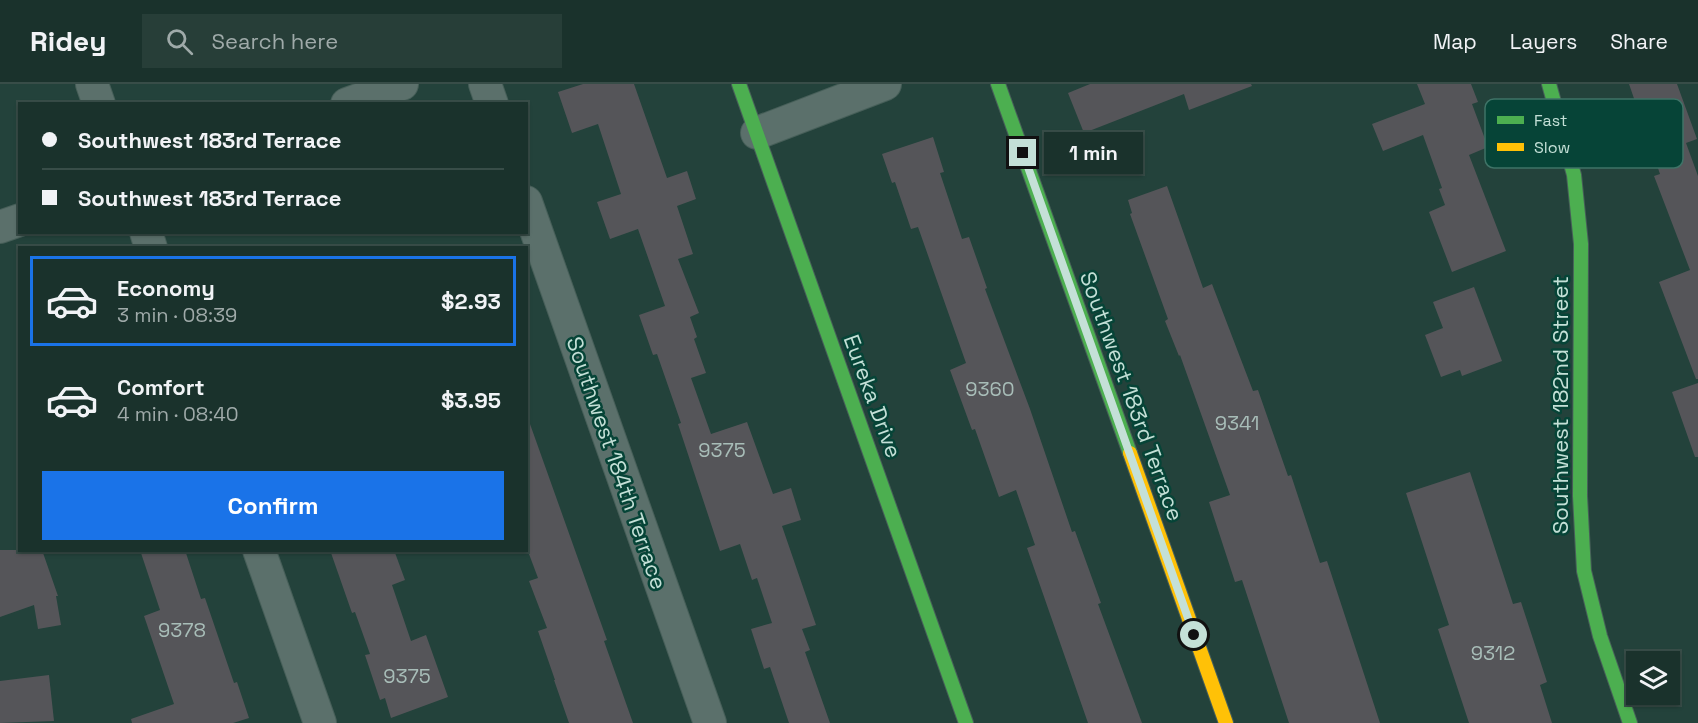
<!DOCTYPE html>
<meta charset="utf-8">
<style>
:root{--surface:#1a322c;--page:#273e38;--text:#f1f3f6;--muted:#9faaa9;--line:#384d48;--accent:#1a73e8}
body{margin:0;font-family:"Space Grotesk",sans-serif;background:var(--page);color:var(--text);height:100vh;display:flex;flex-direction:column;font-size:22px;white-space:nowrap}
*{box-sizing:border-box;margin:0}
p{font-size:20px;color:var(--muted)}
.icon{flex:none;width:33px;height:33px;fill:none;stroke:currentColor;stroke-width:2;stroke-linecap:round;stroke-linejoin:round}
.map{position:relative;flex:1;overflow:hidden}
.drawer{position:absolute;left:18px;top:162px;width:510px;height:306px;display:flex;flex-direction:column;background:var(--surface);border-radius:0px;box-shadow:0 2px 4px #0004,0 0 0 2px var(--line)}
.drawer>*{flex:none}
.banner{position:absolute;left:18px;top:18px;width:510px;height:132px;border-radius:0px;box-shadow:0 2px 4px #0004,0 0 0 2px var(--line);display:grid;align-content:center;height:132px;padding:0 24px;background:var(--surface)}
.controls{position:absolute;left:1626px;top:567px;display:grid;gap:12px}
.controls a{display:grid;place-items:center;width:54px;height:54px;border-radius:0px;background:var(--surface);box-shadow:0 2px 4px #0004,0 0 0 2px var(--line);font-size:30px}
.end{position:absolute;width:27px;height:27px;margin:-14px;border:8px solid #c4e0d7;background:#111;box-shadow:0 0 0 3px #111}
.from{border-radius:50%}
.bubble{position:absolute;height:42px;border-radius:0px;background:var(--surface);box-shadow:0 2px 4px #0004,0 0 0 2px var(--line);font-size:20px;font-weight:700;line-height:42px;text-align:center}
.banner b{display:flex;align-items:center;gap:21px;height:57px;font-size:22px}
.banner b+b{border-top:2px solid var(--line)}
.banner i{width:15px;height:15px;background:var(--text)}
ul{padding:10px 0 0;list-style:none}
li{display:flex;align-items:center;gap:18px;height:90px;margin:0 12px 9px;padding:0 12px;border:3px solid transparent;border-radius:0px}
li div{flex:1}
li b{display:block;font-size:22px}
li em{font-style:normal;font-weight:700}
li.current{border-color:var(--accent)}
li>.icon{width:54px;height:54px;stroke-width:1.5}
.button{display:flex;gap:12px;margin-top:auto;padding:12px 24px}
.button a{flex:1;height:69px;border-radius:0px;background:var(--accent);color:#fff;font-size:24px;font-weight:700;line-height:69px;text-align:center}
header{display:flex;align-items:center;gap:36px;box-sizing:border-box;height:84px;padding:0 30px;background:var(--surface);border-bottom:2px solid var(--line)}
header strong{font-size:28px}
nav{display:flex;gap:33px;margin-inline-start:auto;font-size:21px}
.search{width:420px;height:54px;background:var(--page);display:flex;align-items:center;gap:15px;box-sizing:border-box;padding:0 21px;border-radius:0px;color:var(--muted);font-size:22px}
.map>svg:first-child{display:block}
.building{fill:#555559}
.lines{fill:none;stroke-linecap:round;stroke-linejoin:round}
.street-casing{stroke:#475f59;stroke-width:34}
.fast-casing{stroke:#475f59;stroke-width:16}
.slow-casing{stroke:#475f59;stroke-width:16}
.street{stroke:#5b706b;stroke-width:32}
.fast{stroke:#4caf50;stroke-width:14}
.slow{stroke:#ffc107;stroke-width:14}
.route{stroke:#c4e0d7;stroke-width:8}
.labels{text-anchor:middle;stroke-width:5;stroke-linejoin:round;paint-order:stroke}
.number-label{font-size:20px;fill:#a8bdb8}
.street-label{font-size:22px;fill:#c4e0d7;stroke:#064437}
.key{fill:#064437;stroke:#3f7367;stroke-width:1.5}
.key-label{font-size:16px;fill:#c4e0d7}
</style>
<header>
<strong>Ridey</strong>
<div class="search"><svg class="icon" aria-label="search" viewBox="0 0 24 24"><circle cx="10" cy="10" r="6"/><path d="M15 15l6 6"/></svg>Search here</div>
<nav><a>Map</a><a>Layers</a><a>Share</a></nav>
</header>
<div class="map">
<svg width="1698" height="639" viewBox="0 0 1698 639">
<rect width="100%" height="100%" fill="#23423b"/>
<!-- building -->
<g class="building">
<polygon points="583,0 634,0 667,94 687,87 696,115 677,122 693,170 678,175 699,229 690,233 697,253 694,255 706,289 691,294 711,350 747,338 773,410 791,404 801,436 782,442 816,541 802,545 810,566 805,568 830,639 789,639 770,583 764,585 751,545 772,539 757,494 752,496 740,460 720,467 678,340 681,339 657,270 653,271 639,231 665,222 638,145 610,155 597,118 621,110 598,40 572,49 558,8"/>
<polygon points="1090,0 1251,0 1252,2 1189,26 1184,10 1084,49 1068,9"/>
<polygon points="1417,0 1471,0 1478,18 1472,20 1488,63 1469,71 1506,167 1452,188 1429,128 1445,121 1439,105 1442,104 1423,51 1383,67 1372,40 1425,20"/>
<polygon points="1629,0 1677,0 1697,55 1686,59 1698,92 1698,295 1696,295 1659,198 1690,186 1654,92 1660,90"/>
<polygon points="933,53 944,88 940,89 962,155 969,153 987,204 985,205 1030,325 1072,448 1075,447 1101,519 1098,520 1142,639 1088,639 1027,464 1035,461 1016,406 999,413 975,345 972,346 950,286 966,279 918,143 911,145 895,98 892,99 882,70"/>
<polygon points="1167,102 1203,204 1212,200 1253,307 1258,306 1288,392 1291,391 1320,479 1327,477 1380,639 1289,639 1242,496 1235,498 1209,418 1230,411 1180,271 1179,272 1165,237 1168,235 1130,130 1132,129 1128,116"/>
<polygon points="1474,203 1502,277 1462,292 1460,286 1441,293 1425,251 1443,244 1433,218"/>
<polygon points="1698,299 1698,373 1695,373 1672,308"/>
<polygon points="530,340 607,556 604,557 633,639 569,639 554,596 555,596 538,547 547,544 529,497 538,494 526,462 526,341"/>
<polygon points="1470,388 1513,520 1521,518 1547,598 1540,601 1552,639 1469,639 1438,545 1449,541 1406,409"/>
<polygon points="0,466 42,466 58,512 56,512 61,541 38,545 34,521 0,533"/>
<polygon points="140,466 185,466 201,515 205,514 234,599 237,598 249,634 233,639 132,639 131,635 174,620 144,532 160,526"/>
<polygon points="330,466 394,466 405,496 392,501 411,557 426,551 448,613 391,634 385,614 380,616 365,571 370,570 355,528 352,529"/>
<polygon points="49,591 54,637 0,639 0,597"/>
</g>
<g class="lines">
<defs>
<g id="street">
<polyline points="92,0 99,20"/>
<polyline points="485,0 492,20"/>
<polyline points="347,20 402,0"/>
<polyline points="757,49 885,0"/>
<polyline points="526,118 710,639"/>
<polyline points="0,143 20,136"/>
<polyline points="146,148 151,164"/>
<polyline points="259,466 320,639"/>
</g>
<g id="fast">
<polyline points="739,0 966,639"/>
<polyline points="998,0 1130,369"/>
<polyline points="1549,0 1574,91 1581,160 1580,412 1584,487 1600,552 1630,639"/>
</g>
<polyline id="slow" points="1130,369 1226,639"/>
</defs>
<!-- street casing -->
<use href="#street" class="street-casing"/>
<!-- fast casing -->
<use href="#fast" class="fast-casing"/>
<!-- slow casing -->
<use href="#slow" class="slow-casing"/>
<!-- street -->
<use href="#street" class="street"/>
<!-- fast -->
<use href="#fast" class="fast"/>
<!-- slow -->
<use href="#slow" class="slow"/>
</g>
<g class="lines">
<!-- route -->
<polyline class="route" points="1023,69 1194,551"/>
</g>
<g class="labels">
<!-- number labels -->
<g class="number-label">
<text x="990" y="312">9360</text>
<text x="1237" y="346">9341</text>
<text x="722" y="373">9375</text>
<text x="182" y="553">9378</text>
<text x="1493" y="576">9312</text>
<text x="407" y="599">9375</text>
</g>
<!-- street labels -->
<g class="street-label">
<text transform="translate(873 312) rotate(70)" y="8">Eureka Drive</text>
<text transform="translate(1132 312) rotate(70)" y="8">Southwest 183rd Terrace</text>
<text transform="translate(1560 321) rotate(-90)" y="8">Southwest 182nd Street</text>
<text transform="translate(617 379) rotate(71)" y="8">Southwest 184th Terrace</text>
</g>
</g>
<!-- legend -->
<rect x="1485" y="15" width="198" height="69" rx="9" class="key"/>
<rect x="1497" y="32" width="27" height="8" fill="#4caf50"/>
<rect x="1497" y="59" width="27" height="8" fill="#ffc107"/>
<g class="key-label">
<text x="1534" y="42">Fast</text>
<text x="1534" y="69">Slow</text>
</g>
</svg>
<div class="controls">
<a><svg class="icon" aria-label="layers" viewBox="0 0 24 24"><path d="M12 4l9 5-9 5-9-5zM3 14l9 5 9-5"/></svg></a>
</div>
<i class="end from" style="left:1194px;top:551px"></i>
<i class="end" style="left:1023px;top:69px"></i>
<div class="bubble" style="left:1044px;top:48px;width:99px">1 min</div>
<div class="banner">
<b><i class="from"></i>Southwest 183rd Terrace</b>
<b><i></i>Southwest 183rd Terrace</b>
</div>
<section class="drawer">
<ul>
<li class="current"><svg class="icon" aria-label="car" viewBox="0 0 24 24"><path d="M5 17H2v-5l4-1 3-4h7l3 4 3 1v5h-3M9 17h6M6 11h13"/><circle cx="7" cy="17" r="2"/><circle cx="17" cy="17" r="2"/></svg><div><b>Economy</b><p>3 min · 08:39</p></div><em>$2.93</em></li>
<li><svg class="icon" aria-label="car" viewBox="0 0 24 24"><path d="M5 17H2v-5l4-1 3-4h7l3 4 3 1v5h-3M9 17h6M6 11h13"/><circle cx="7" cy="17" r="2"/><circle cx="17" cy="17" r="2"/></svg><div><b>Comfort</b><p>4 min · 08:40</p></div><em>$3.95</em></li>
</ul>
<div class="button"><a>Confirm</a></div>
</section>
</div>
